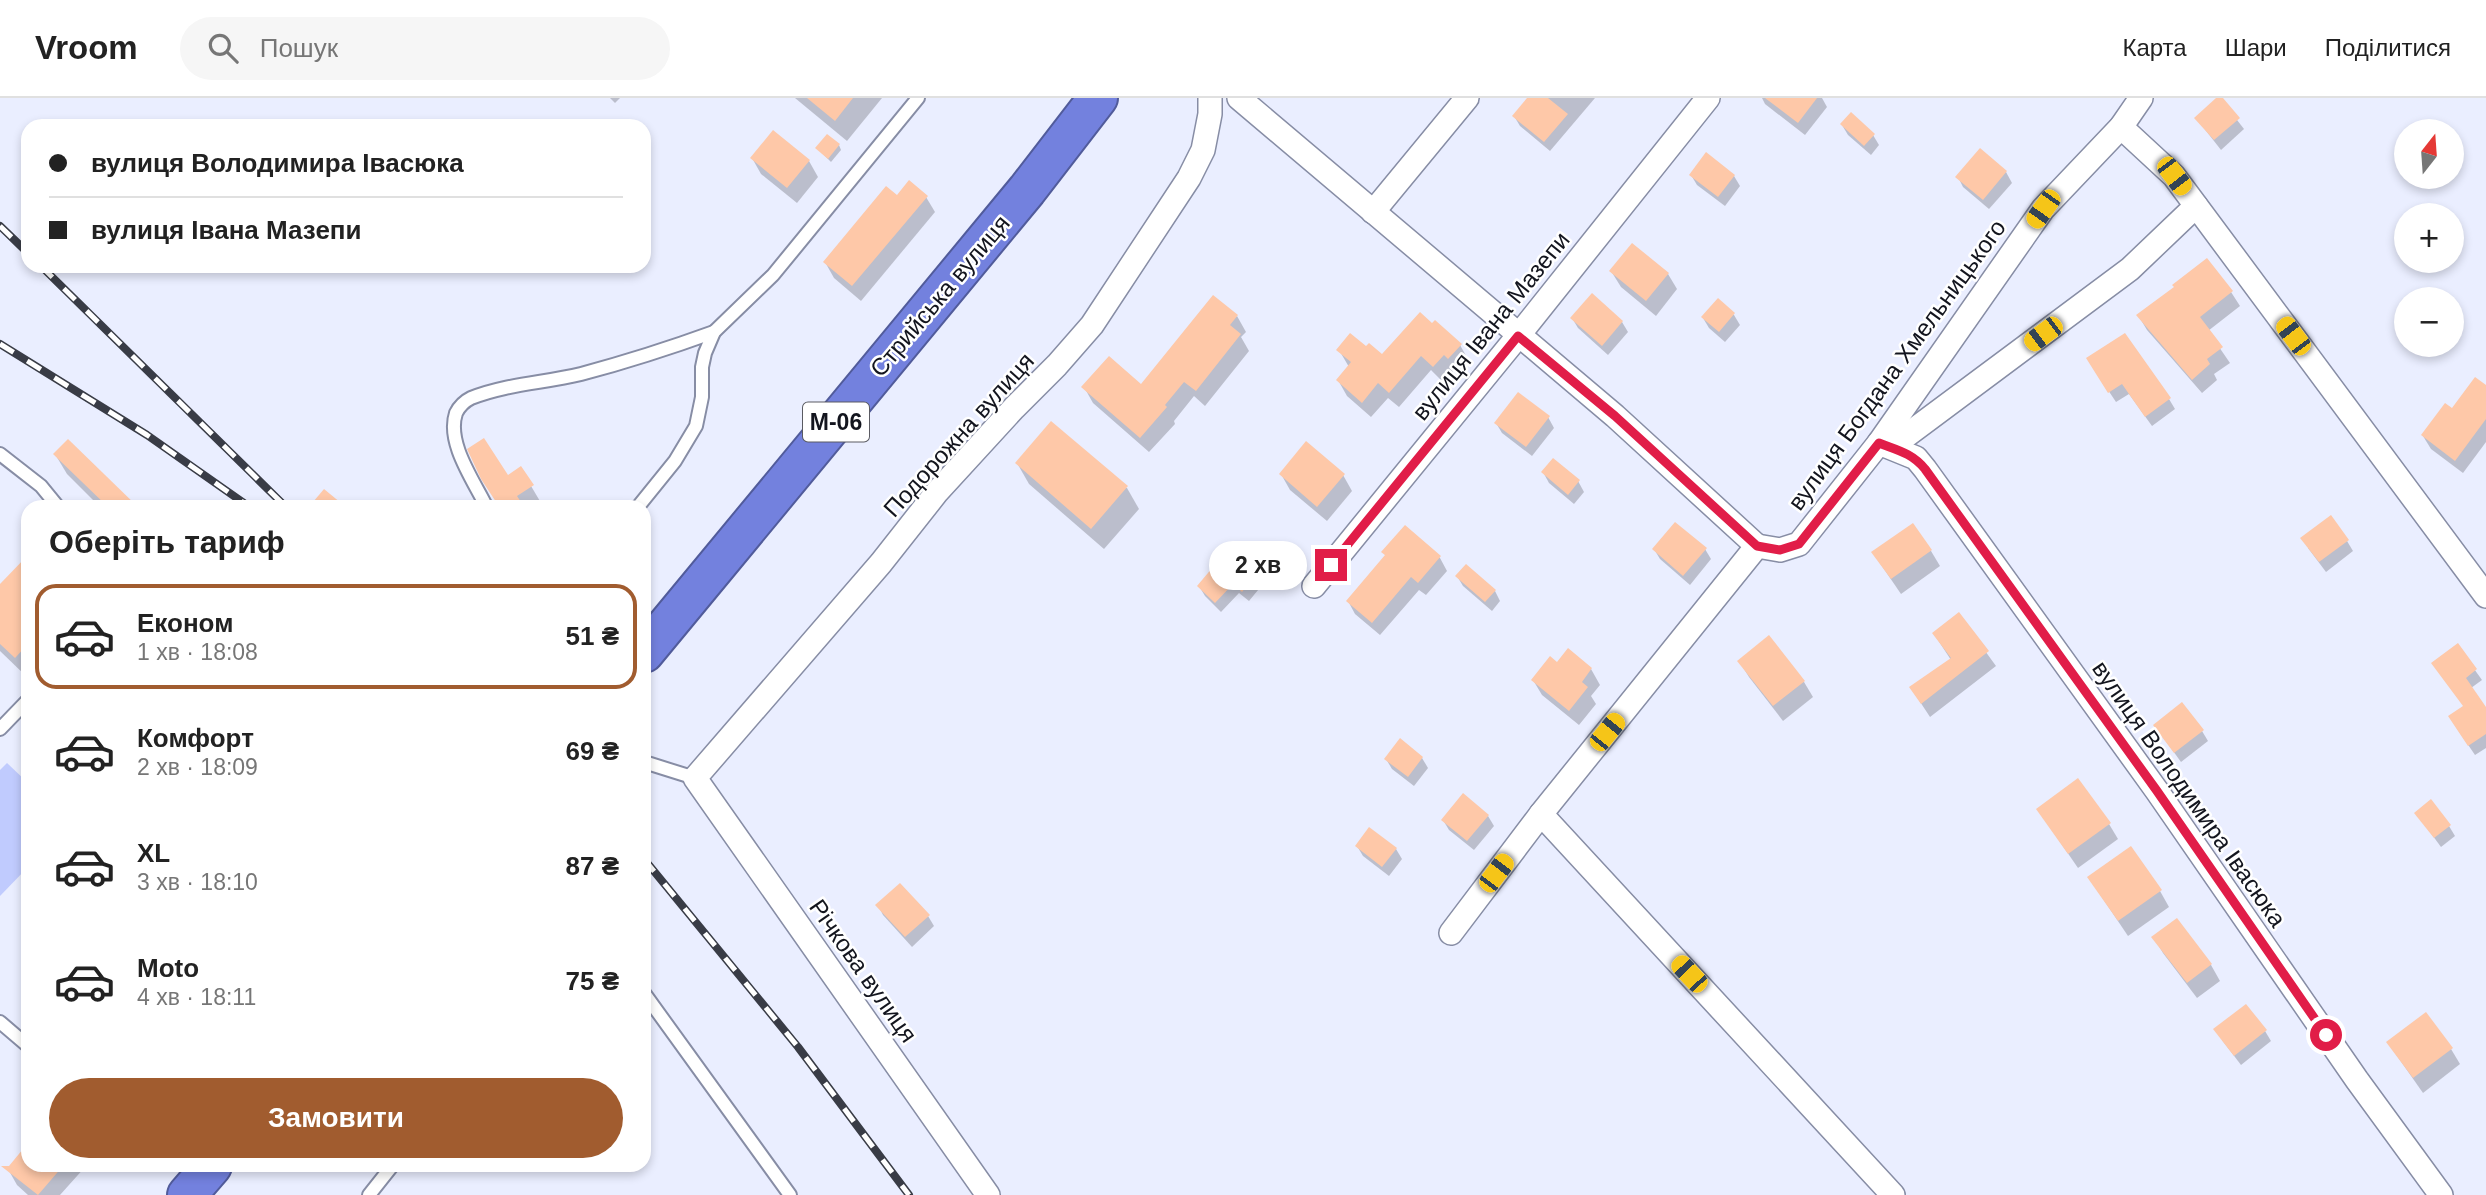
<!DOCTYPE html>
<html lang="uk">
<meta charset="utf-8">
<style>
:root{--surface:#fff;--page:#f6f6f6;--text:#222;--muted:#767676;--line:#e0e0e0;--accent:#a15c2f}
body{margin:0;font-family:Arial,sans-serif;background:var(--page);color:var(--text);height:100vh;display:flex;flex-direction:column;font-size:26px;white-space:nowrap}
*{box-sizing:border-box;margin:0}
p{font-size:23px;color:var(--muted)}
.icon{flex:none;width:38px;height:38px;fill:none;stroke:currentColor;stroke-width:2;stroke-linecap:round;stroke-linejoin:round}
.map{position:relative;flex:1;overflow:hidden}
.details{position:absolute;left:21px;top:402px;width:630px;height:672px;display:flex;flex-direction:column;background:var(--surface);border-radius:21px;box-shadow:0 4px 10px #0003}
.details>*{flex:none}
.top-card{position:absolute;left:21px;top:21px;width:630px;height:154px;border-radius:21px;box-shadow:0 4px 10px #0003;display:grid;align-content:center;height:154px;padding:0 28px;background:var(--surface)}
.needle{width:46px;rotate:17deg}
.controls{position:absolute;left:2394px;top:21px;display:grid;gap:14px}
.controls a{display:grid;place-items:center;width:70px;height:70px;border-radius:50%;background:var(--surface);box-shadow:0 4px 10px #0003;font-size:35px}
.end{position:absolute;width:32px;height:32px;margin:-16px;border:9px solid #e11d48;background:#fff;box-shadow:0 0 0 4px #fff}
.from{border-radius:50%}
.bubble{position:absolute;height:49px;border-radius:24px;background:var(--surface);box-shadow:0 4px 10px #0003;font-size:23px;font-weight:700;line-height:49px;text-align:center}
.car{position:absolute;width:21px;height:42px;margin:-21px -10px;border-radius:9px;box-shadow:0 0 5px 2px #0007;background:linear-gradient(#f5c518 24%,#345 0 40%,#f5c518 0 76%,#345 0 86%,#f5c518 0)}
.top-card b{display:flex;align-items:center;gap:24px;height:66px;font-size:26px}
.top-card b+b{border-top:2px solid var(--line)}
.top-card i{width:18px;height:18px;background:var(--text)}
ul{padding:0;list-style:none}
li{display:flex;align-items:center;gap:21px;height:105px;margin:0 14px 10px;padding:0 14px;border:4px solid transparent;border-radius:21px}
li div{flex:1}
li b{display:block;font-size:26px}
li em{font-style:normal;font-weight:700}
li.current{border-color:var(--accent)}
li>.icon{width:63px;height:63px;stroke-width:1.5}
h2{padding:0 28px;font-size:32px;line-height:84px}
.cta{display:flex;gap:14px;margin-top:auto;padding:14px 28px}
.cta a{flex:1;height:80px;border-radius:42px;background:var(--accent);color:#fff;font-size:28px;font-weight:700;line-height:80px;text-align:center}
header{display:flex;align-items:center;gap:42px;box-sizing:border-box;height:98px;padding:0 35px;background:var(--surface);border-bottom:2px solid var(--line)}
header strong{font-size:33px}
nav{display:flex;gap:38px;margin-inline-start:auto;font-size:24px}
.search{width:490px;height:63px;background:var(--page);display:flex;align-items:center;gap:18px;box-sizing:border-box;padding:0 24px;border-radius:38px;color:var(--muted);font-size:26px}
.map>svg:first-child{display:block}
.green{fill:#c0cbfe}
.shadow{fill:#0003}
.building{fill:#fec8a8}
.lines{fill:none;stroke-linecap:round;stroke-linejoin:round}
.lane-casing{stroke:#878da5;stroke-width:16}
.street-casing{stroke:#878da5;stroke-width:26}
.highway-casing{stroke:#515b9b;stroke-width:42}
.lane{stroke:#fff;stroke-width:12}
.street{stroke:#fff;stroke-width:23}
.highway{stroke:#7381de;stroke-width:38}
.rail-casing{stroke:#393c46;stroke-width:8}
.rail{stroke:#fff;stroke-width:5;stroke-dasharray:16;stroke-linecap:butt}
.route{stroke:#e11d48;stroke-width:9}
.labels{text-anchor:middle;stroke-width:5;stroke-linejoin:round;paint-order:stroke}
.shield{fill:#fff;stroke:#5a5b62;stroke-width:2}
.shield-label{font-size:23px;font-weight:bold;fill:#13151e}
.street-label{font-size:24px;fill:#13151e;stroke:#fff}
</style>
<header>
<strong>Vroom</strong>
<div class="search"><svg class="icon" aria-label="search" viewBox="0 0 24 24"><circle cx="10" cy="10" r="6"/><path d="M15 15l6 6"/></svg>Пошук</div>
<nav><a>Карта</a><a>Шари</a><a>Поділитися</a></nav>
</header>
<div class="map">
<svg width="2486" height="1097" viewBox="0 0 2486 1097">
<rect width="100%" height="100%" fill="#eaeeff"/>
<!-- green -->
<polygon class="green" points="7,665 28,685 28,769 0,798 0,672"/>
<!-- shadow -->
<g class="shadow">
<polygon points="610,0 620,0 615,5"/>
<polygon points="795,0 882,0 847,43"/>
<polygon points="1529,0 1595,0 1550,53 1520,28 1514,18"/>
<polygon points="1762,0 1822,0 1827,9 1805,37 1765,6"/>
<polygon points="2220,0 2244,31 2221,52 2196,20"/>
<polygon points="1842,27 1873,37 1879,47 1871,57 1848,37"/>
<polygon points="839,47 841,52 831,64 817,50"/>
<polygon points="1980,52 2006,74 2012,85 1989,111 1963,89 1958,79"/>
<polygon points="752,60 809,63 818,79 797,105 761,76"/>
<polygon points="1691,77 1734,78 1740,88 1725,108 1697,87"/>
<polygon points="926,99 935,114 861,203 834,180 825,164 897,100"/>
<polygon points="1611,173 1668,176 1677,191 1656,218 1621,189"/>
<polygon points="2231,194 2240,208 2208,233 2230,265 2214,276 2217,282 2202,295 2147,232 2138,217"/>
<polygon points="1592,198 1622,224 1628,234 1608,257 1578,230 1572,220"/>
<polygon points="1718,203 1734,217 1740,227 1725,244 1709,230 1703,220"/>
<polygon points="1237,218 1246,234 1241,239 1249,253 1205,308 1194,298 1174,323 1175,326 1149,354 1093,305 1084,289 1141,289"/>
<polygon points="1460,247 1469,263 1458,276 1454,272 1443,284 1431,272 1399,309 1388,300 1371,319 1347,298 1338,282 1349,269 1339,252 1382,259"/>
<polygon points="2094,271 2169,301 2175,311 2152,328 2129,296 2116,304"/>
<polygon points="2486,290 2486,344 2463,375 2431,351 2423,338 2452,313"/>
<polygon points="1548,319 1554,330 1532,358 1502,335 1496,325"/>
<polygon points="55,356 136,410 101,410 67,376"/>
<polygon points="1017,365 1127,390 1139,411 1104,451 1029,386"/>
<polygon points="521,371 544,410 501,410 507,379"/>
<polygon points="1543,374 1578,383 1584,394 1574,406 1549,385"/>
<polygon points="1281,376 1343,377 1352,393 1327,423 1290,392"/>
<polygon points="1405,429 1440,460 1447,473 1426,497 1419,492 1380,537 1355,516 1348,503 1386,458 1383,454"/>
<polygon points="2347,443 2353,453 2326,474 2308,450"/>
<polygon points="1654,451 1705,451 1711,461 1690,487 1660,461"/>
<polygon points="1229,453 1257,475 1263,486 1249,503 1239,495 1221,514 1205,498 1199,488"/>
<polygon points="1931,453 1940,468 1901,496 1873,455"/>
<polygon points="28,459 28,580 0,553 0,489"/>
<polygon points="1457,478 1495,493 1500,503 1492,513 1463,488"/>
<polygon points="1959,517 1996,568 1930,619 1911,590 1951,562 1934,536"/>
<polygon points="2457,547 2482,582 2471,590 2486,612 2486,650 2475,657 2456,629 2464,609"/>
<polygon points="1568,552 1591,571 1600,587 1591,598 1596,606 1579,627 1542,597 1533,582 1557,566"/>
<polygon points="1739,563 1804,584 1813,599 1783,623 1749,579"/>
<polygon points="2155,628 2202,633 2208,643 2181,664"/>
<polygon points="1422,660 1428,670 1414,688 1392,671 1386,661"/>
<polygon points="2038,712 2109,726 2118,741 2078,770"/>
<polygon points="2416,715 2449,728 2455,738 2441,749"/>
<polygon points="1488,718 1494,728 1474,752 1449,732 1443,722"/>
<polygon points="1357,748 1396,751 1402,761 1389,778 1363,758"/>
<polygon points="2089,780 2160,793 2169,809 2128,838"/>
<polygon points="878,807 928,818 934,828 912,849 883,817"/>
<polygon points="2154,840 2211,867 2220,883 2197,900 2163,855"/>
<polygon points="2265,933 2271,943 2241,967 2222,942"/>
<polygon points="2388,945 2451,951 2460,966 2423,995"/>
<polygon points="28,1048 28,1068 86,1068 60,1097 28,1097 17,1087 8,1071"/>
</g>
<!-- building -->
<g class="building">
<polygon points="807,0 853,0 835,23"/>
<polygon points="1527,0 1548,0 1568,16 1544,44 1512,18"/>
<polygon points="1765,0 1817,0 1798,25"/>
<polygon points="2216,0 2223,0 2240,20 2214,42 2194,20"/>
<polygon points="1851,14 1875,36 1864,48 1840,26"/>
<polygon points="773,32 810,62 787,90 750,60"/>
<polygon points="827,36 840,46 828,61 815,50"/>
<polygon points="1980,50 2007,73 1983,102 1955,79"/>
<polygon points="1706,54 1735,77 1718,99 1689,77"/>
<polygon points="909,82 928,98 852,188 823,164 886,88 897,97"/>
<polygon points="1632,145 1669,175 1646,203 1609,173"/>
<polygon points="2207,160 2233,193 2200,219 2223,249 2207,261 2210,266 2192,282 2136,217 2174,189 2172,187"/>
<polygon points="1592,195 1623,223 1602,248 1570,220"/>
<polygon points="1213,197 1238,217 1230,227 1241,236 1196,293 1184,284 1165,307 1167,309 1140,340 1081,289 1109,258 1141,286"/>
<polygon points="1718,200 1735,215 1719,234 1701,219"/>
<polygon points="1420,214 1432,225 1435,222 1462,246 1448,261 1444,257 1433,269 1421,258 1389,295 1378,285 1362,305 1336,282 1351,264 1336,252 1350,235 1366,248 1369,245 1382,256"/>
<polygon points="2125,235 2171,300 2145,319 2122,286 2108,295 2086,260"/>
<polygon points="2475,279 2486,287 2486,321 2455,363 2421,337 2445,305 2452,310"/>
<polygon points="1518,294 1550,318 1526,349 1494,325"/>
<polygon points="1051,323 1128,388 1091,431 1015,365"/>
<polygon points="484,340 508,377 521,368 534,387 517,398 525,410 500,410 481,381 467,351"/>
<polygon points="68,341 139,410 109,410 53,356"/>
<polygon points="1306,343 1345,376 1317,409 1279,376"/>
<polygon points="1553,360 1580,382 1568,397 1541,374"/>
<polygon points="324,391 347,410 308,410"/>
<polygon points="2331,417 2349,442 2319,464 2300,440"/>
<polygon points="1675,424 1707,450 1683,478 1652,451"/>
<polygon points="1913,425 1932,452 1891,481 1871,454"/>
<polygon points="1405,427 1441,458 1418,485 1411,479 1372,525 1346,503 1385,457 1381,454"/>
<polygon points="1229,450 1258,474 1242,494 1233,486 1215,505 1197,488"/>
<polygon points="28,457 28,546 15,560 0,546 0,486"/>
<polygon points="1466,466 1496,492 1485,504 1455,478"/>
<polygon points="1959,514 1989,553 1921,606 1909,589 1951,560 1932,535"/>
<polygon points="1769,537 1805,583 1773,608 1737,563"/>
<polygon points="2458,545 2477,571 2466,580 2486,609 2486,636 2468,648 2448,618 2463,608 2431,565"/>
<polygon points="1568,550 1592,570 1582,584 1588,589 1569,613 1531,582 1550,558 1557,564"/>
<polygon points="2182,604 2204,632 2174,655 2153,627"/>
<polygon points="1400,640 1423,659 1408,679 1384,661"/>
<polygon points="2078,680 2111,725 2068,756 2036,711"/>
<polygon points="1463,695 1489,717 1467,743 1441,722"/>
<polygon points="2431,701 2451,727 2434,740 2414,715"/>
<polygon points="1369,729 1397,750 1382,769 1355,748"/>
<polygon points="2131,748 2162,792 2118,823 2087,779"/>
<polygon points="900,785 930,817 905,839 875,807"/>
<polygon points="2177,820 2212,866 2187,885 2151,839"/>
<polygon points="2246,906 2267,932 2234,958 2213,931"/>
<polygon points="2426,914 2453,950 2413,980 2386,944"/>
<polygon points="28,1045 28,1068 63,1068 38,1097 1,1068 9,1068"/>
</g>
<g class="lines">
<defs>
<g id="lane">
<polyline points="0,356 41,388 59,410"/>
<path d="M487 410C474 383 446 345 456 315 459 309 465 303 471 300 506 286 544 285 581 276 626 264 670 250 714 234"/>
<polyline points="637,410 675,363 696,328 702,299 702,269 705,255 714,234 773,177 918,0"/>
<polyline points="0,631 28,602"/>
<polyline points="644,664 695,680"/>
<polyline points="644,895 790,1097"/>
<polyline points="0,924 28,948"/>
<polyline points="369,1097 392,1068"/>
</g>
<g id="street">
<polyline points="1239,0 1615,318 1757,448"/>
<polyline points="2121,29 2174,78 2486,498"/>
<polyline points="1373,114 1467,0"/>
<polyline points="1879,345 1916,360 1925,371 2157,693 2357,982 2441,1097"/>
<polyline points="1891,349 2130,171 2196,108"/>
<polyline points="1314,488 1518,238 1708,0"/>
<polyline points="1541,716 1893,1097"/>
<polyline points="1451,835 1541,716 1757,448 1780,452 1799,446 1879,345 2043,111 2121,29 2141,0"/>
<polyline points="988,1097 695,680 881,465 937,394 1014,310 1057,267 1092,227 1189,80 1203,52 1210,16 1210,0"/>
</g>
<g id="highway">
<polyline points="644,555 1027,92 1098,0"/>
<polyline points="187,1097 212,1068"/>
</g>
</defs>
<!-- lane casing -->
<use href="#lane" class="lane-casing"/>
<!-- street casing -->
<use href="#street" class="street-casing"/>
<!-- highway casing -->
<use href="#highway" class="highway-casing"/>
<!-- lane -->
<use href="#lane" class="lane"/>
<!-- street -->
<use href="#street" class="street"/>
<!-- highway -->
<use href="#highway" class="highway"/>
<defs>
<g id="rail">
<polyline points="0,128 28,155"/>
<polyline points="41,168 287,410"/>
<polyline points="0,246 147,337 251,410"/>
<polyline points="644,761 798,949 909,1097"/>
</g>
</defs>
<!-- rail casing -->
<use href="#rail" class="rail-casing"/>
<!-- rail -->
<use href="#rail" class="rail"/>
</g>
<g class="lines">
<!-- route -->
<path class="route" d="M1331 467 1518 238 1615 318 1757 448 1780 452 1799 446 1879 345C1897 352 1912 355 1925 371L2157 693 2326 937"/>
</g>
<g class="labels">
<!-- shield labels -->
<rect class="shield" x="803" y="304.5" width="66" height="39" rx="5"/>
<g class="shield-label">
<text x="836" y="332">М-06</text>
</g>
<!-- street labels -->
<g class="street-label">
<text transform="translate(940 198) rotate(-50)" y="8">Стрийська вулиця</text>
<text transform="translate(1491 228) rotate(-51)" y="8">вулиця Івана Мазепи</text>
<text transform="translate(1897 267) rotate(-54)" y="8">вулиця Богдана Хмельницького</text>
<text transform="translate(959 337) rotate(-48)" y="8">Подорожна вулиця</text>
<text transform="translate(2189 696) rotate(55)" y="8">вулиця Володимира Івасюка</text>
<text transform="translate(863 873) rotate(55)" y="8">Річкова вулиця</text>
</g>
</g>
</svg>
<div class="controls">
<a><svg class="needle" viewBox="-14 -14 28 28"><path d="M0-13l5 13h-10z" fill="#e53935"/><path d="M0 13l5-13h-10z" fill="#767676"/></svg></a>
<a>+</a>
<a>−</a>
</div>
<i class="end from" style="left:2326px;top:937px"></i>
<i class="end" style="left:1331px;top:467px"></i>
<div class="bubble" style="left:1209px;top:443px;width:98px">2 хв</div>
<i class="car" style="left:2174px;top:78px;rotate:143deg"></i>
<i class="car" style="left:2043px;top:111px;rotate:215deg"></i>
<i class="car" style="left:2043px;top:236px;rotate:233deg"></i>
<i class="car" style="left:2293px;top:238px;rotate:323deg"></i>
<i class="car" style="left:1607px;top:634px;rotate:39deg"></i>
<i class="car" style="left:1496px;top:775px;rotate:37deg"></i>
<i class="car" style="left:1689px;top:876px;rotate:317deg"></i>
<div class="top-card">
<b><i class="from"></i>вулиця Володимира Івасюка</b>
<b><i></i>вулиця Івана Мазепи</b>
</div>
<section class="details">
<h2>Оберіть тариф</h2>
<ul>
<li class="current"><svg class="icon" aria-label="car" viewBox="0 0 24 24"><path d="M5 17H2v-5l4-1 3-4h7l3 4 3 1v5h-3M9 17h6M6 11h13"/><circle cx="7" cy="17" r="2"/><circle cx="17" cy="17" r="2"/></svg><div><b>Економ</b><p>1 хв · 18:08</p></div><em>51 ₴</em></li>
<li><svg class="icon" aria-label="car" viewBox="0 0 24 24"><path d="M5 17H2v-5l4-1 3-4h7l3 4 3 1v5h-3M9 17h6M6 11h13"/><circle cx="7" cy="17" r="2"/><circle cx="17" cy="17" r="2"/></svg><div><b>Комфорт</b><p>2 хв · 18:09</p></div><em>69 ₴</em></li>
<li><svg class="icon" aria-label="car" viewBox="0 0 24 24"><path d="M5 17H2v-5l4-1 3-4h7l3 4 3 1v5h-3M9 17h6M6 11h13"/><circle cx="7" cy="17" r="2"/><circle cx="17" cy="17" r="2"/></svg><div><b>XL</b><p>3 хв · 18:10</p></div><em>87 ₴</em></li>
<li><svg class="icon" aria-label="car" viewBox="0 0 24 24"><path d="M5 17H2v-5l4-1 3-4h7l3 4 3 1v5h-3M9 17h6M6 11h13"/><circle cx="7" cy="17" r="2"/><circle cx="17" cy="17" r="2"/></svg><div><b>Moto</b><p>4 хв · 18:11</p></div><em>75 ₴</em></li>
</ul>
<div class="cta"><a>Замовити</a></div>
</section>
</div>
